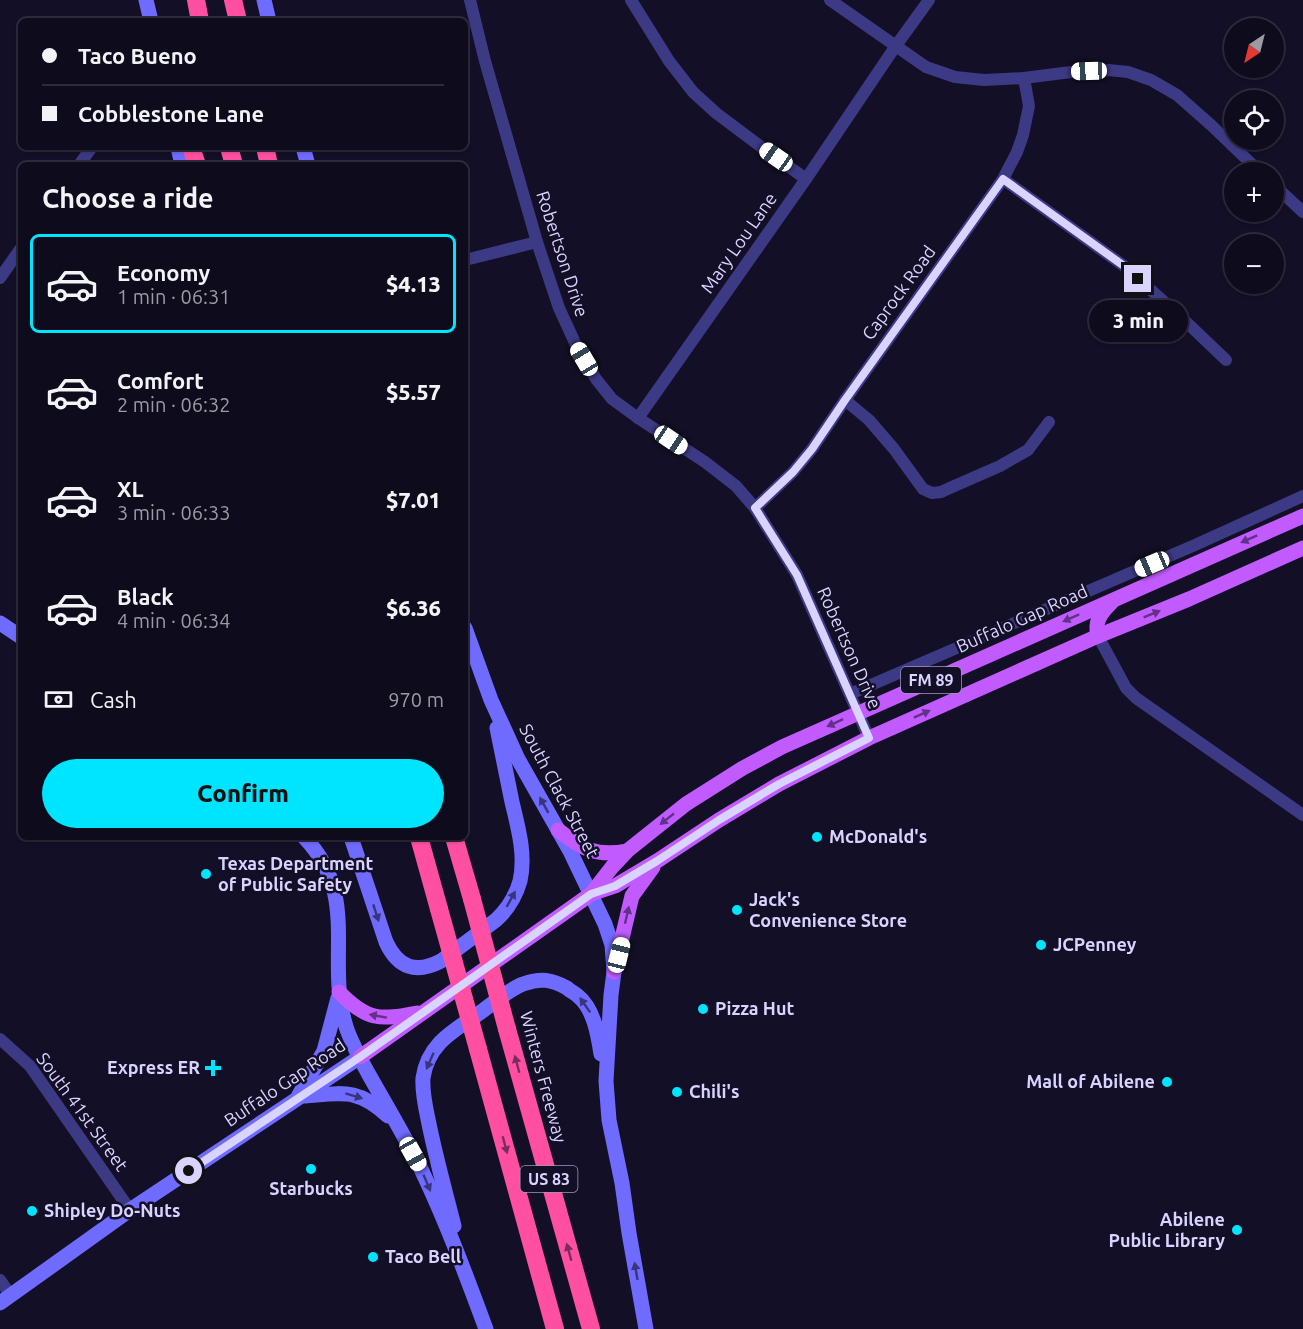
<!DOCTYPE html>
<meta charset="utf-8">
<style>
:root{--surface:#0e0b1c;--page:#1c1929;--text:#f1f3f6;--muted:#9b9ba3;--line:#2e2b3b;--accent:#00e5ff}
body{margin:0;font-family:Ubuntu,sans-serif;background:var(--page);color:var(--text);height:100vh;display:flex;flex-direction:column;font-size:22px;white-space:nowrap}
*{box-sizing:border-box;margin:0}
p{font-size:20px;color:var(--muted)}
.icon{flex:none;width:33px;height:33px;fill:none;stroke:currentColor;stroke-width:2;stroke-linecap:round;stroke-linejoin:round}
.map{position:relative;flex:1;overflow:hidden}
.details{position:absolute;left:18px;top:162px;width:450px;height:678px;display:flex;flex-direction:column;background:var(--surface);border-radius:9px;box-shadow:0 2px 4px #0004,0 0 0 2px var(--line)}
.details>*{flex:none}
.guide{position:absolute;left:18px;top:18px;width:450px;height:132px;border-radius:9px;box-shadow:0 2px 4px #0004,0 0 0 2px var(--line);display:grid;align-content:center;height:132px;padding:0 24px;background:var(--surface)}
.needle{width:39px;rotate:215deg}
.buttons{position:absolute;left:1224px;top:18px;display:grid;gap:12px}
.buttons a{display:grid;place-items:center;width:60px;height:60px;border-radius:50%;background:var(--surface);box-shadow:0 2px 4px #0004,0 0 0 2px var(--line);font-size:30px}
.end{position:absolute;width:27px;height:27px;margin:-14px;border:8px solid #d9d4ff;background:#111;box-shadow:0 0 0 3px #111}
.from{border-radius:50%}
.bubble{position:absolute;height:42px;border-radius:21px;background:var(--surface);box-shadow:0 2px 4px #0004,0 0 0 2px var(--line);font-size:20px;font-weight:800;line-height:42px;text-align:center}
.car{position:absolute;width:18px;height:36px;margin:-18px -9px;border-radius:8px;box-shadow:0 0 4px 2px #0007;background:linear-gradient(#fff 24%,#345 0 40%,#fff 0 76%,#345 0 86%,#fff 0)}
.guide b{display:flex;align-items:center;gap:21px;height:57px;font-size:22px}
.guide b+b{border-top:2px solid var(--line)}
.guide i{width:15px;height:15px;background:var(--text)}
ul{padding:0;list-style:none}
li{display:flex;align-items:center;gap:18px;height:99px;margin:0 12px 9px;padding:0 12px;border:3px solid transparent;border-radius:9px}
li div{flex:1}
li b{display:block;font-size:22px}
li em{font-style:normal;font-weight:800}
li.selected{border-color:var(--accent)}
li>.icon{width:54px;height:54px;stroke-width:1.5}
h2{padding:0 24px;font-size:27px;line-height:72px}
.pay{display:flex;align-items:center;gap:15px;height:66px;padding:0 24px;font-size:22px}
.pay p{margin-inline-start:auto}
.primary-button{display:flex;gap:12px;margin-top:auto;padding:12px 24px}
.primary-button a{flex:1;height:69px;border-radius:36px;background:var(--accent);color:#111;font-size:24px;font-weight:800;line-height:69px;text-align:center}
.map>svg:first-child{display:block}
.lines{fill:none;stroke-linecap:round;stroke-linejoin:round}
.minor{stroke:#3d3a85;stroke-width:12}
.secondary{stroke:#6f6bff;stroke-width:15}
.primary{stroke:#c25bff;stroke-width:15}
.motorway{stroke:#ff4fa3;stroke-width:18}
.motorway-bridge{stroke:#ff4fa3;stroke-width:18}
.oneway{fill:#623188}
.oneway2{fill:#38347d}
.oneway3{fill:#7d2c5e}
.route{stroke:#d9d4ff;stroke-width:8}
.poi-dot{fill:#00e5ff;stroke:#130f26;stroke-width:2}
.labels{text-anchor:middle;stroke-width:5;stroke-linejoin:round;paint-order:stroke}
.shield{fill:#130f26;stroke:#9e99be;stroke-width:1.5}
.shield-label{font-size:16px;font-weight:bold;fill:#d9d4ff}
.street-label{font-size:18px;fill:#d9d4ff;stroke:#130f26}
.poi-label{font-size:18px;font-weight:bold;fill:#d9d4ff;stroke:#130f26;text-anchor:start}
</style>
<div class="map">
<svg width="1303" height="1329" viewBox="0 0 1303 1329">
<rect width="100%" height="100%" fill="#130f26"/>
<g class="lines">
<!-- minor -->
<g class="minor">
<polyline points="470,0 485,61 537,242 559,308 576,345 596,379 612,399 638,418 705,462 736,486 755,508 797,575 869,738"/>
<polyline points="631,0 669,61 693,92 716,113 760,146 806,179"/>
<polyline points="830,0 926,67 955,77 984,80 1024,78 1071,72 1108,70 1128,72 1151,80 1177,95 1211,125 1260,172"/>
<polyline points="79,165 92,147"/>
<polyline points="1003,179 1124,266 1182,318 1226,360"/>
<polyline points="1274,185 1303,212"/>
<polyline points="465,260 537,242"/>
<polyline points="0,278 21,248"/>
<polyline points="845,400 869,420 894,449 923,489 932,493 941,492 952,487 1000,466 1028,450 1049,422"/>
<polyline points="638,418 806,179 895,47 929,0"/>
<polyline points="755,508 793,472 812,449 845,400 1003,179 1017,152 1023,135 1029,106 1024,78"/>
<polyline points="1098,636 1126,688 1136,698 1303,815"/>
<polyline points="850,694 1195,545 1303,496"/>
<polyline points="0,1039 30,1066 130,1210"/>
<polyline points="0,1280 11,1296"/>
</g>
<!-- secondary -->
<g class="secondary">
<polyline points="146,0 151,21"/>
<polyline points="264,0 269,21"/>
<polyline points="178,147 182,165"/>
<polyline points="303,147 308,165"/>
<polyline points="0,623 21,637"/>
<polyline points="465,628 491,700 518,759 570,851 605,924 612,945 614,972 611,995 606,1081 609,1120 622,1183 629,1233 646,1329"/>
<path d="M304 837C360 895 326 957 345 1023 349 1039 360 1058 368 1073 386 1105 405 1136 421 1169 446 1221 466 1275 486 1329"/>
<path d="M351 837 386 942C398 968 416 974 441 961L496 920C507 910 516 895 520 881 526 855 518 827 512 802 507 777 502 753 497 728"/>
<polyline points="299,1095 324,1051 338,998"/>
<path d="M305 1096C343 1093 358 1088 388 1116"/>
<path d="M454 1226C445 1190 435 1155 428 1119 425 1105 422 1092 423 1078 428 1043 455 1030 481 1012 493 1003 510 989 523 984 541 978 551 979 567 988 570 991 575 993 578 996 594 1009 598 1035 601 1054"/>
<polyline points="0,1303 130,1210 360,1057"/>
</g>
<!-- primary -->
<g class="primary">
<path d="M1098 636C1094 621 1101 613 1111 603"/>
<path d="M558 830C582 849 596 857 627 851"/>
<polyline points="591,894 612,867 627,851 686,804 743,768 782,747 1303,516"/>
<polyline points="614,972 632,896 653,867"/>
<path d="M339 992C367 1021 380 1020 417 1013"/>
<polyline points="360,1057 591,894 615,886 657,861 719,820 779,784 869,738 1098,636 1189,599 1303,548"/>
</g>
<!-- motorway -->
<g class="motorway">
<polyline points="196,0 200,21"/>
<polyline points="233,0 238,21"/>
<polyline points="191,147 197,165"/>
<polyline points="229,147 234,165"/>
<polyline points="265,147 269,165"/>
<polyline points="419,837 439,909"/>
<polyline points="454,837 472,899"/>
<polyline points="507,1029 591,1329"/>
<polyline points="478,1049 555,1329"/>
</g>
<!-- motorway-bridge -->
<g class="motorway-bridge">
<polyline points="472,899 507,1029"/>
<polyline points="439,909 478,1049"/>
</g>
</g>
<!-- one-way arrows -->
<defs><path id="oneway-solid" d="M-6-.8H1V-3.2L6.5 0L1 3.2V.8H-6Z" transform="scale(1.5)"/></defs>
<g class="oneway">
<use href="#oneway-solid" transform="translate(1249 539) rotate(156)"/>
<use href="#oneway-solid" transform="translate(1152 614) rotate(-22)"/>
<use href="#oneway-solid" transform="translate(1071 618) rotate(156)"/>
<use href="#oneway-solid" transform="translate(922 714) rotate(-24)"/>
<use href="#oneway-solid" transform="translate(835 723) rotate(155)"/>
<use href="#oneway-solid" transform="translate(667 819) rotate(142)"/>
<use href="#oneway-solid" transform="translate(627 915) rotate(-77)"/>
<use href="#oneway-solid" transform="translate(378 1016) rotate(-170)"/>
</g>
<g class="oneway2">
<use href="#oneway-solid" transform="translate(544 805) rotate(-119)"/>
<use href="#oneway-solid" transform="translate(511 899) rotate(-61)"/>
<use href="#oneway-solid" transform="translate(376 913) rotate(72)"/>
<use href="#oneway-solid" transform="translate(585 1005) rotate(-125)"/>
<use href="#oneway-solid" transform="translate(430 1061) rotate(114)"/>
<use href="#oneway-solid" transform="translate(354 1096) rotate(17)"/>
<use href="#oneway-solid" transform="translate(427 1183) rotate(67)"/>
<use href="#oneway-solid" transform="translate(636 1271) rotate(-100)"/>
</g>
<g class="oneway3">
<use href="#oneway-solid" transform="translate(517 1064) rotate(-105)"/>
<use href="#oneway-solid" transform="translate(505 1145) rotate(75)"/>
<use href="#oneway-solid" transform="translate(569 1252) rotate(-105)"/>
</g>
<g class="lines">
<!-- route -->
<polyline class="route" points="189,1171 360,1057 591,894 615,886 657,861 719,820 779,784 869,738 797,575 755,508 793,472 812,449 845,400 1003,179 1124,266 1138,279"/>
</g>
<!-- markers -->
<g class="poi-dot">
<circle cx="817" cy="837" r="6"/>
<circle cx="206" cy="874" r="6"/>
<circle cx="737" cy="910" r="6"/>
<circle cx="1041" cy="945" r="6"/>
<circle cx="703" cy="1009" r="6"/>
<path d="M210 1059h6v6h6v6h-6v6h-6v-6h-6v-6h6z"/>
<circle cx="1167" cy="1082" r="6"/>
<circle cx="677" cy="1092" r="6"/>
<circle cx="311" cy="1169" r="6"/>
<circle cx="32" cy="1211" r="6"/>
<circle cx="1237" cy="1230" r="6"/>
<circle cx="373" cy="1257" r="6"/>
</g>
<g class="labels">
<!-- shield labels -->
<g class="shield">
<rect x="901" y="667" width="60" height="26" rx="4.5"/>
<rect x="520.5" y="1166" width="57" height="26" rx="4.5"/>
</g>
<g class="shield-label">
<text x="931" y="686">FM 89</text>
<text x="549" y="1185">US 83</text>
</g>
<!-- street labels -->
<g class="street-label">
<text transform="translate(739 243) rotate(-55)" y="6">Mary Lou Lane</text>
<text transform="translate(562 254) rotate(72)" y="6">Robertson Drive</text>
<text transform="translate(899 293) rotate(-54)" y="6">Caprock Road</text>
<text transform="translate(1022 619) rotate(-24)" y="6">Buffalo Gap Road</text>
<text transform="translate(849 648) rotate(66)" y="6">Robertson Drive</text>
<text transform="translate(559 791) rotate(62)" y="6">South Clack Street</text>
<text transform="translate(543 1077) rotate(75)" y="6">Winters Freeway</text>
<text transform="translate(285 1083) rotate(-34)" y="6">Buffalo Gap Road</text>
<text transform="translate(82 1112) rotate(54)" y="6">South 41st Street</text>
</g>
<!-- poi labels -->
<g class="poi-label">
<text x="829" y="843">McDonald's</text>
<text x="218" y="870">Texas Department<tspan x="218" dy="21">of Public Safety</tspan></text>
<text x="749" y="906">Jack's<tspan x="749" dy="21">Convenience Store</tspan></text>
<text x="1053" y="951">JCPenney</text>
<text x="715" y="1015">Pizza Hut</text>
<text x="200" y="1074" text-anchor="end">Express ER</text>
<text x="1155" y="1088" text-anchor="end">Mall of Abilene</text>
<text x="689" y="1098">Chili's</text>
<text x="311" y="1195" text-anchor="middle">Starbucks</text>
<text x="44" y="1217">Shipley Do-Nuts</text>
<text x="1225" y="1226" text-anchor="end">Abilene<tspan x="1225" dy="21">Public Library</tspan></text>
<text x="385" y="1263">Taco Bell</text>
</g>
</g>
</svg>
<div class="buttons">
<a><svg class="needle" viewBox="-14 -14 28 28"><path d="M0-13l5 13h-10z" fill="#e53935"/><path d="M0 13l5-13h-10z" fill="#9b9ba3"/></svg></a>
<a><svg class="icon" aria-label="locate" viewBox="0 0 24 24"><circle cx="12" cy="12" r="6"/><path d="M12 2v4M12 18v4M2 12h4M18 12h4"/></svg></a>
<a>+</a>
<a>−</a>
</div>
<i class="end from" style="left:189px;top:1171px"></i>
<i class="end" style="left:1138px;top:279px"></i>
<div class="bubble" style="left:1089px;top:300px;width:99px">3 min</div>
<i class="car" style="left:1089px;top:71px;rotate:268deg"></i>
<i class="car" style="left:776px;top:157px;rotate:305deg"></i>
<i class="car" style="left:584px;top:359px;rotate:329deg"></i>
<i class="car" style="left:671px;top:440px;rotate:124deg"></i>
<i class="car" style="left:1152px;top:564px;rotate:247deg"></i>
<i class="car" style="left:619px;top:955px;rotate:14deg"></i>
<i class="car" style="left:413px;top:1154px;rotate:151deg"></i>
<div class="guide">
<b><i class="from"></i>Taco Bueno</b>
<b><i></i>Cobblestone Lane</b>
</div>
<section class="details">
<h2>Choose a ride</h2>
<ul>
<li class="selected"><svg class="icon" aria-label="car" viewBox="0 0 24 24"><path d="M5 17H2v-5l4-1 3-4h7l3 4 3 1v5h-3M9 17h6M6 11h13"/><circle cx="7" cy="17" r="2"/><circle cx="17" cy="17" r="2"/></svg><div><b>Economy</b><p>1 min · 06:31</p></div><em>$4.13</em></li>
<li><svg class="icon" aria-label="car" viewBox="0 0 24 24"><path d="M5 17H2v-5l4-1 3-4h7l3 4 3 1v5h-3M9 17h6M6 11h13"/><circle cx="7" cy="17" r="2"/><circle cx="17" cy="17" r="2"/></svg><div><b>Comfort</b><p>2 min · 06:32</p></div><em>$5.57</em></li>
<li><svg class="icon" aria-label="car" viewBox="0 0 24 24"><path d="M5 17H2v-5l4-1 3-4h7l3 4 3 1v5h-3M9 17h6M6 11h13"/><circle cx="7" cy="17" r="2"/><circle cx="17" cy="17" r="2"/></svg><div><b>XL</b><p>3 min · 06:33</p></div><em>$7.01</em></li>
<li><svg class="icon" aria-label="car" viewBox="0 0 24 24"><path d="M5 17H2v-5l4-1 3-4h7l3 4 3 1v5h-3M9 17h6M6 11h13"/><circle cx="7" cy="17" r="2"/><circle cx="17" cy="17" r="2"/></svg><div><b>Black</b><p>4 min · 06:34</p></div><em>$6.36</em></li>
</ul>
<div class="pay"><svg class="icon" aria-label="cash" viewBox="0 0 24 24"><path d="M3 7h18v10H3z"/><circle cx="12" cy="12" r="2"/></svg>Cash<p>970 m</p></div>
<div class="primary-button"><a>Confirm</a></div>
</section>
</div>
